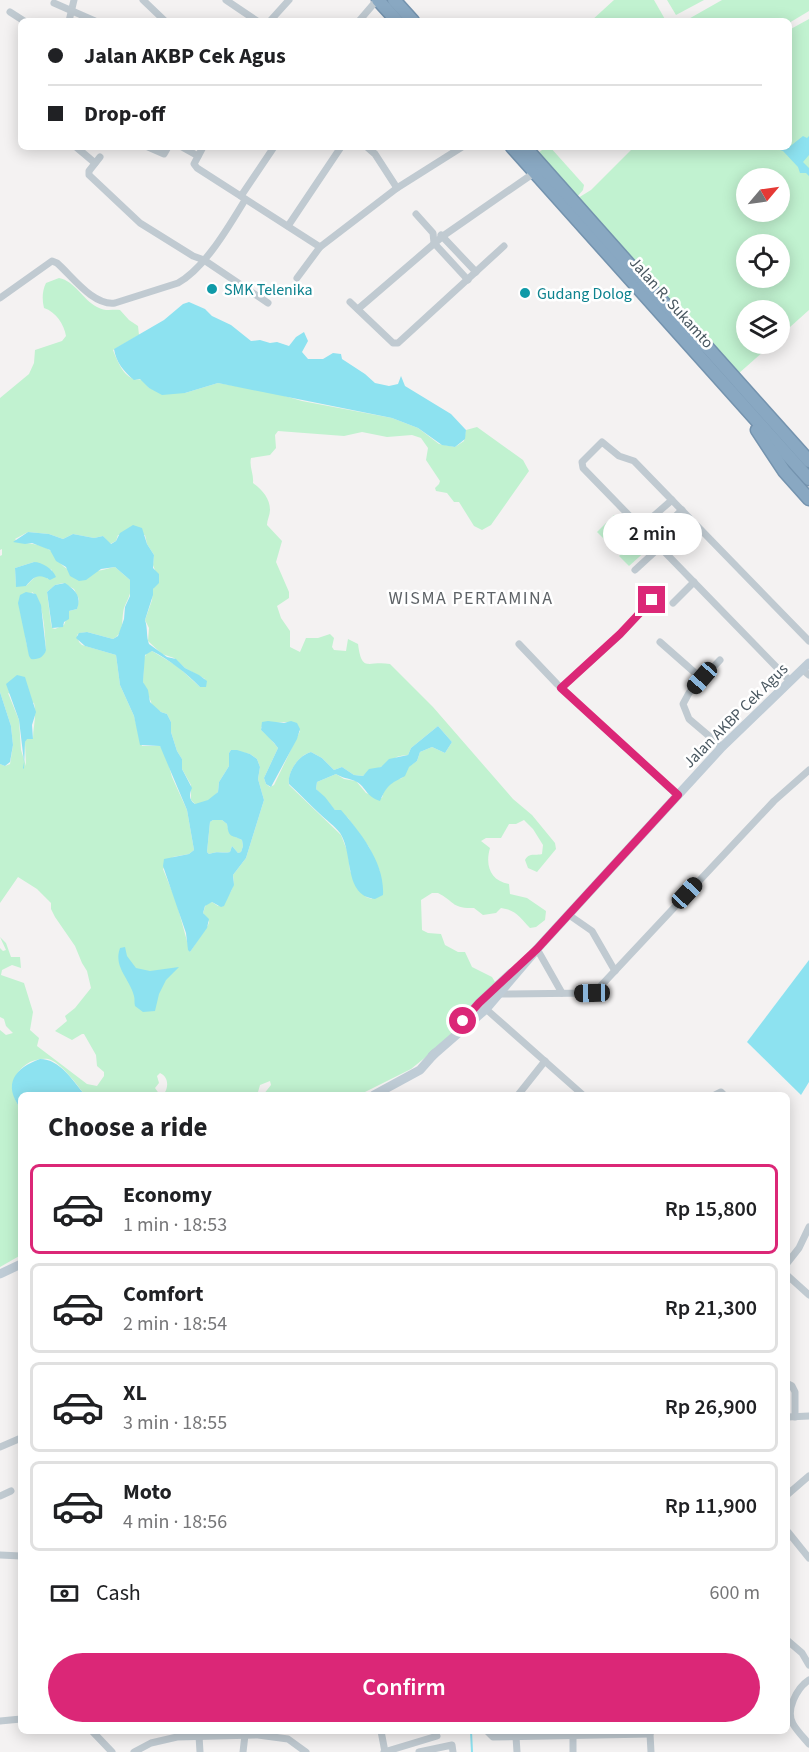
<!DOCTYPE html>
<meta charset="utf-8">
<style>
:root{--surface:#fff;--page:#f6f6f6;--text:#202124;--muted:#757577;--line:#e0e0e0;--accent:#db2777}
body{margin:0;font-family:"Source Sans 3",sans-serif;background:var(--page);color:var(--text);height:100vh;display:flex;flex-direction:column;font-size:22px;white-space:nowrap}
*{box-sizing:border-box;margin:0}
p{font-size:20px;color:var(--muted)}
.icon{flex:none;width:33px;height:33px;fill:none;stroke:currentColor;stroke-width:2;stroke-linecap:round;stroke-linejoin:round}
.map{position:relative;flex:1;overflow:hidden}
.side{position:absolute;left:18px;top:1092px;width:772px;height:642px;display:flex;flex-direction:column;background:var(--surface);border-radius:9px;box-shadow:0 3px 15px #0003}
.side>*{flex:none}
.top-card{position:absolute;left:18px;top:18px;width:774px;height:132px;border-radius:9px;box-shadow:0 3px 15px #0003;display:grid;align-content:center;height:132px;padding:0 30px;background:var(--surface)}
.needle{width:39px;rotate:61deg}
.controls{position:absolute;left:736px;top:168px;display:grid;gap:12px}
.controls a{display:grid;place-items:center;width:54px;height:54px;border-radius:50%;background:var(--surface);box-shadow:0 3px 15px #0003;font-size:30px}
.end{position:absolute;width:27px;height:27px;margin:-14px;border:8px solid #db2777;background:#fff;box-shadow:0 0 0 3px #fff}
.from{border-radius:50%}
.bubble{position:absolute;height:42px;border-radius:21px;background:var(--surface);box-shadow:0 3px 15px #0003;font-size:20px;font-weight:600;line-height:42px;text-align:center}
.car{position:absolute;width:18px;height:36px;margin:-18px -9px;border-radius:8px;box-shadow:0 0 4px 2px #0007;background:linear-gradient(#222 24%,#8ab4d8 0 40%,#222 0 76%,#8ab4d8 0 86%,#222 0)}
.top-card b{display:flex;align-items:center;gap:21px;height:57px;font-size:22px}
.top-card b+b{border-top:2px solid var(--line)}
.top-card i{width:15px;height:15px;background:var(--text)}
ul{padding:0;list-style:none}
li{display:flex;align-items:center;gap:18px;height:90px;margin:0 12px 9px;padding:0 18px;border:3px solid var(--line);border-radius:9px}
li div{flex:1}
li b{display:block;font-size:22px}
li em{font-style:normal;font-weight:600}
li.current{border-color:var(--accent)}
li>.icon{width:54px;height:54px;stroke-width:1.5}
h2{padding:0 30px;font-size:27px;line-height:72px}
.pay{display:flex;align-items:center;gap:15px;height:66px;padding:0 30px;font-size:22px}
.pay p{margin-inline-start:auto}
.action{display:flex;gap:12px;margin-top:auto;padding:12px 30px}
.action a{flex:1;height:69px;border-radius:36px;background:var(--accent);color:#fff;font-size:24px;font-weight:600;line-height:69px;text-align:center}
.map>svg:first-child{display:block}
.green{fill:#c1f2d0;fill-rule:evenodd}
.water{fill:#8de2f0;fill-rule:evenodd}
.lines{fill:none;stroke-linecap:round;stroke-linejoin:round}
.stream{stroke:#8de2f0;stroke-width:2}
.highway-casing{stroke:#7493ae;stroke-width:15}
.street{stroke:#c0cad1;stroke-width:7}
.secondary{stroke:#bfccd6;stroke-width:9}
.highway{stroke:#89a8c2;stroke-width:12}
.route{stroke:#db2777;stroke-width:8}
.culture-dot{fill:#0f9aa8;stroke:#fff;stroke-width:2}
.labels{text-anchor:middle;stroke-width:5;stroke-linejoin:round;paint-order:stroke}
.culture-label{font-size:16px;fill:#0d838f;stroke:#fff;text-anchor:start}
.street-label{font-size:16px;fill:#495760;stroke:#fff}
.neighbourhood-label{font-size:18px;letter-spacing:1.5px;fill:#5e6367;stroke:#fff}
</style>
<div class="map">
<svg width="809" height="1752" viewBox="0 0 809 1752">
<rect width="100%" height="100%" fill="#f4f2f2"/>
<!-- green -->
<g class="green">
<polygon points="614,0 654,0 666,21 591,21"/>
<polygon points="667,0 704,0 676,15"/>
<polygon points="722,0 809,0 809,11 789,23 789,21 685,21"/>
<path d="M809 19V310L780 336V310H747V344H772L738 374 664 295 578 198 591 190 634 147H789V30ZM747 178H780V212H747ZM747 244H780V278H747Z"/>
<polygon points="546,147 550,147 584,185 583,190 577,197 538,153"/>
<path d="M59 278C75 281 83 300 97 307 106 312 112 309 120 310L129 320 138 326 139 335 113 350C117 360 123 376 134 379 137 380 140 379 143 380L149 388 185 393 218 383 271 392 302 401 392 418 418 428 439 444 455 447 464 441 466 430 477 427 523 460 529 471 491 525 482 530 474 526 459 502H454L447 493 436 491 435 488 439 484 440 481 426 460 428 448 421 438 412 435 387 437 362 432 344 436 278 431 275 435 276 448 270 455 251 458C249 467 254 474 253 483 262 490 270 498 270 510 270 515 267 520 267 525L282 541 276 562 289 592V598L277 606 281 618 290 631V647L300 652 306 638H318L330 634 334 638 332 647 334 650 346 651 348 639 358 644C362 674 368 660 390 664L433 707 513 799 532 815 555 843 556 849 537 872 528 868 525 860C529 852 535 856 542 854L543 845 533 829 524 820 516 824H509L501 838H486L481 841 490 848C485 865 490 881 509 884L510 894 527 898 546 911 545 920 536 927 530 928C520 918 516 910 501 908L496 913 483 915 474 908C452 909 454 901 438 893H432L421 900 422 930 428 933 441 934 445 945 458 952H465L472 967 492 977 495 982 491 990 453 1035 411 1069 359 1095H263L271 1085 270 1081 260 1085 258 1092 260 1095H163C169 1088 169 1077 160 1073L157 1076 159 1083 155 1088 160 1095H85C77 1085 61 1062 48 1059 43 1058 35 1060 30 1062 11 1072 8 1093 21 1109V1255L0 1267V1030L6 1035 13 1033 6 1026 4 1019 0 1017V948L3 951 6 950 0 937 6 943 11 957H20L21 968 12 965 2 970 1 975 24 983 33 1012 30 1030 39 1038 37 1046 87 1084 97 1086 104 1076V1072L97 1066 96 1055 84 1034H82L72 1040 55 1031 67 1021 65 1016 75 1008 91 988 87 971 82 963 75 946 55 917 51 909V903L37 889 18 877 0 903V764L5 766 10 764 13 745 11 726 0 692V556L2 555V549L0 550V398L29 374 34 363 35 350 62 341 66 336C64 324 56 312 44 308 42 300 42 291 46 283ZM28 532 49 534 63 539 73 534 94 538 103 536 110 544 116 541 118 535H145L147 544 154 555 153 565 156 573V584L153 589 152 600 145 620 149 628 148 641 162 654 174 658 185 668 205 679 200 687 177 666 152 651 147 653 144 658 143 682 153 707 161 712 167 714 171 722V732L177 751 182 759V769L191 785V800L195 804H202L211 799 218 792 219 782 229 766V753L231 750 250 754 257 759 260 767 258 779 264 800 246 858 233 875C236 889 228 897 218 906L212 902 206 904 203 913 209 922 208 925 190 952 176 901 163 869 173 857 189 854 194 850 187 810 172 777 166 755 160 746H142L134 716 120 685 116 655 82 645 79 642 77 635 80 633 87 632 113 639C125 633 121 619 124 608 128 598 133 592 130 580L115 567C100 570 86 576 70 570 60 567 58 557 51 551 42 544 30 543 19 543L15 539ZM34 562 52 570 48 579 44 575C36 574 31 581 26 586H16L15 568ZM63 583 74 589 79 599 77 609 69 611 64 625 55 629 52 628 51 624 47 592 55 585ZM32 592C44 599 45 636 46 650L29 652C21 630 27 614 32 592ZM8 693 34 703C37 716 33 726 33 739H26L25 742 26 766 21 750 19 720ZM287 722 300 731 274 785 270 787 266 784 264 778 278 748 268 736 261 730V727L273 723ZM438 726 452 742 445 753 432 747 420 752 417 761 408 767 402 778C392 780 384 787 382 798L366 793 356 781 344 779 336 774 317 782 316 789 335 810 348 818 369 847 380 872 372 899 366 897 350 871 348 853 341 835 289 785C287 772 299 755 311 752L322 758 334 770 342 767 354 775 363 776C374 766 370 772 381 767 393 762 391 756 408 755L411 748Z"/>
<polygon points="614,515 623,524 606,541 597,532"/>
<polygon points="638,538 648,549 629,566 619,556"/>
<path d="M213 820H222L227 824C229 836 233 835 242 840L243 846 241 852 238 853 232 846 230 852C223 854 219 850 209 854L207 852 210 822Z"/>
</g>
<!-- water -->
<g class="water">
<polygon points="803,136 807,138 809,136 809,155 803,162 809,168 809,176 806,173 800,173 798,167 783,151 780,150 779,147 788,148"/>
<path d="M189 302 205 309 212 316 231 325 251 341 260 340 270 343 277 342 289 346 296 337 304 332 308 341 302 352 308 359H323L333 353 341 354 342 359 365 374 375 383 389 386 398 384 401 376 405 386 451 414 466 430 465 439 455 447 442 445 418 428 392 418 218 383 185 393 162 395 149 388 140 379 134 380C124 372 116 362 114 349L164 320 183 304Z"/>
<path d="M133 525 142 528 147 544 154 555 153 568 159 574V583L153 589V595L145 620C148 629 146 636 149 644L167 657 176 659 185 668 199 675 207 681 206 687H200C186 673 170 660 152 651L145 655 143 682 148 690 150 702 161 712 167 714 171 722V732L177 751 182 759V769L192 788C189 795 189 800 195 804L208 800 218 792 219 782 229 766V753L231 750H237L250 754 257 759 260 767 258 779 264 800 246 858 233 875 234 885 224 906 221 907 212 902 205 906 203 913 209 919 207 928 190 952 188 950 186 933 163 866 164 859 189 854 194 850 187 810 160 746 140 745 134 716 120 685 116 655 85 646 76 638 79 633 87 632 113 639 118 636 124 619 125 607 130 596V580L115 567 101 569 86 580 79 581 70 576 66 567 56 561 50 550 32 543 25 544 13 542 28 532 49 534 63 539 73 534 94 538 103 536 111 544 116 541 120 533ZM213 820H222L227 824C229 839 231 834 242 840L243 846 241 852 238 853 232 846 230 852C223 854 219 850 209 854L207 852 210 822Z"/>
<path d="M34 562C42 562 53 569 56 577L50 580C39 573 34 576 26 586L16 587 15 568Z"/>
<path d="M65 583C75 590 82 596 77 609L69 611V619L64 622 63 627 52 628 47 592 55 585Z"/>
<path d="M26 592 36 594 41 605 46 650C44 657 38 660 31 659L29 656 18 603 20 595Z"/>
<polygon points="17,675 25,677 36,712 32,725 33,739 27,739 25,742 24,769 23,768 24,762 19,720 6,684"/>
<polygon points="0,692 11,726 13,745 10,762 5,766 0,764"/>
<path d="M268 721 284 723 291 721 297 723 300 729 297 739 271 787 266 784 264 778 278 748C273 741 267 736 261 730L262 722Z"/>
<path d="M438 726 452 742 445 753 432 747 420 752 417 761 409 767 405 776C390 784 387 785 380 801 365 796 366 786 355 781 348 778 342 778 336 774L317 782 316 789 325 797 335 810H341C361 833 385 863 383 895L375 899C343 895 354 854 340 833 335 826 326 820 320 814 309 804 300 794 289 784 287 772 299 755 311 752L322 758 334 770 342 767 354 775 363 776 369 769 381 767 389 759 408 755 411 748Z"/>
<path d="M125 947 127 956 136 968 150 971 179 967 166 980 159 994 155 1011 143 1012 135 1006C134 1003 135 999 134 996 130 979 113 967 120 948Z"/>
<polygon points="809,960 809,1082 801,1095 747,1042"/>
<path d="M40 1059C60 1059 73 1081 85 1095H21V1109C2 1084 15 1068 40 1059Z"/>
</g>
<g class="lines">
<!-- stream -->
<polyline class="stream" points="471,1731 472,1752"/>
<defs>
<g id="highway">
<polyline points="378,0 397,21"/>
<polyline points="394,0 413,21"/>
<polyline points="512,147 809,479"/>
<polyline points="525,147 660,299 708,348 809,461"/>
<polyline points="757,430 784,471 809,499"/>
</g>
</defs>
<!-- highway casing -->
<use href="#highway" class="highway-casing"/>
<!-- street -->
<g class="street">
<polyline points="143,0 165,21"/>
<polyline points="226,0 257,21"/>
<polyline points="54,3 95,21"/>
<polyline points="10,12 24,21"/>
<polyline points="69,21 74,0"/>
<polyline points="270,21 289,0"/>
<polyline points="359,21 377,0"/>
<polyline points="76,147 95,163"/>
<polyline points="148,147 164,154 168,147"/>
<polyline points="182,147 198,156"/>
<polyline points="203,147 194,164 197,168 320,247"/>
<polyline points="367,147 375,154 397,188"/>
<polyline points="100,157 89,171 89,175 140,223 193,256 204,260 268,303"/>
<polyline points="241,196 274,147"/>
<polyline points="416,214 433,233 434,243 468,280"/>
<polyline points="288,226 341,147"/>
<polyline points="441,235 476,272"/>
<polyline points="297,278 320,247 397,188 462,147"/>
<path d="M0 298 52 261 57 263C72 276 93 306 115 303L178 283C205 268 229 226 245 200"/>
<polyline points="350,302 393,343 398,343 504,246"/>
<polyline points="358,309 443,236 534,173"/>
<polyline points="641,527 672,500"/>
<polyline points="652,538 682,510"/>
<polyline points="635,570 660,547"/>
<polyline points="673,603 694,582"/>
<polyline points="660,642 702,679"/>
<polyline points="519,644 557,684 677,795"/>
<polyline points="720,660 689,693 683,704 689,719 722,747"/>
<polyline points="802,669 809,675"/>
<polyline points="789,680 583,468 582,462 602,442 619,456 634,461 809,641"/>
<polyline points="561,688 620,635 652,600"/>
<polyline points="569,915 592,931 615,971"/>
<polyline points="537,949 562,993"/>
<polyline points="500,994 592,993 596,991 774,801 809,770"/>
<polyline points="486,1009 583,1095"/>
<polyline points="518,1095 545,1061"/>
<polyline points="715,1095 721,1092 724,1095"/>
<polyline points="788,1262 799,1248 809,1227"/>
<polyline points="788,1276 809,1295"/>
<polyline points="788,1384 792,1386 795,1392 795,1417"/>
<polyline points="788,1417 809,1416"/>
<polyline points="0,1447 21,1438"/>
<polyline points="788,1494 809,1476"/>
<polyline points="0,1496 11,1491"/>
<polyline points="788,1532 809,1558"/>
<polyline points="0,1555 21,1556"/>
<polyline points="788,1641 802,1653 809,1665"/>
<path d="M809 1680C797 1688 785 1710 793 1724 797 1731 804 1738 809 1744"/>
<polyline points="0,1721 21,1719"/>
<polyline points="92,1731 112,1752"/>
<polyline points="381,1731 385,1752"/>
<polyline points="487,1731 493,1737 650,1734 651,1731"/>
<polyline points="573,1734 573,1752"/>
<polyline points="650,1734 651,1752"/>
<polyline points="199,1736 200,1752"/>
<polyline points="516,1737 517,1752"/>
<polyline points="134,1752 151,1743 177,1737 258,1735 288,1739 306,1752"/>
<polyline points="243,1752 245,1735"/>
<polyline points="384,1752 437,1736"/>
<polyline points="419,1752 452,1745 453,1752"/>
</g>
<!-- secondary -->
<g class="secondary">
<polyline points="456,1029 479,1003 511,973"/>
<polyline points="432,1056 486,1009 537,949 722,747 809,663"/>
<polyline points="374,1095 420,1070 435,1053"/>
<polyline points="0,1274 21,1264"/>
</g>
<!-- highway -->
<use href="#highway" class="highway"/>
</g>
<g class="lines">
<!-- route -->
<polyline class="route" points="463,1021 479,1003 537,949 678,795 561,688 620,634 652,600"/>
</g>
<!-- markers -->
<g class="culture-dot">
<circle cx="212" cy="289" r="6"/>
<circle cx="525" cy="293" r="6"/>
</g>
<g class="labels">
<!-- culture labels -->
<g class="culture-label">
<text x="224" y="295">SMK Telenika</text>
<text x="537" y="299">Gudang Dolog</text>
</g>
<!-- street labels -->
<g class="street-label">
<text transform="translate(672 302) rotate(48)" y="6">Jalan R. Sukamto</text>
<text transform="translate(735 715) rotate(-45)" y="6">Jalan AKBP Cek Agus</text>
</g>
<!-- neighbourhood labels -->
<g class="neighbourhood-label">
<text x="471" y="604">WISMA PERTAMINA</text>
</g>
</g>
</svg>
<div class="controls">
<a><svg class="needle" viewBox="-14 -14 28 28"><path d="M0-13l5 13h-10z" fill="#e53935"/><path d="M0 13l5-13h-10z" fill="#757577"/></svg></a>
<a><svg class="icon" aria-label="locate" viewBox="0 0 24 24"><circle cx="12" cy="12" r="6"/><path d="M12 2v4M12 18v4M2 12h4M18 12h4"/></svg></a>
<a><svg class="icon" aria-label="layers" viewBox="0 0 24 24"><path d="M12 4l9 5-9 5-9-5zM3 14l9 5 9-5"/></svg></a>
</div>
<i class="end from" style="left:463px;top:1021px"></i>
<i class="end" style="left:652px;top:600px"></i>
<div class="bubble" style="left:603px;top:513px;width:99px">2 min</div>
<i class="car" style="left:702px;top:678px;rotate:221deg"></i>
<i class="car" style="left:687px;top:893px;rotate:43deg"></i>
<i class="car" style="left:592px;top:993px;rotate:269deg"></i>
<div class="top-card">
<b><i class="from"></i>Jalan AKBP Cek Agus</b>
<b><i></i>Drop-off</b>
</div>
<section class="side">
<h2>Choose a ride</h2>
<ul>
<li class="current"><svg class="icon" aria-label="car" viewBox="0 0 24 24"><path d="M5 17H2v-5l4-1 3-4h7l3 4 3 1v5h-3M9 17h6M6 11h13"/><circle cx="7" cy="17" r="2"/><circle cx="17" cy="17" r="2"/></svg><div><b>Economy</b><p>1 min · 18:53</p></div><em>Rp 15,800</em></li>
<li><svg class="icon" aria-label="car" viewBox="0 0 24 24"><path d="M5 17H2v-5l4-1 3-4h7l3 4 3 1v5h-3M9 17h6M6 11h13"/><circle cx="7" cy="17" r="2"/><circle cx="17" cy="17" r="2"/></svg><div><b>Comfort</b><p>2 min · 18:54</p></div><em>Rp 21,300</em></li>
<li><svg class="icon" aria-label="car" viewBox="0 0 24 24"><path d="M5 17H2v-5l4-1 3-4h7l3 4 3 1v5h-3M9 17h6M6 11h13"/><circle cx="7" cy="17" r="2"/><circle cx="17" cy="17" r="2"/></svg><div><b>XL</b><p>3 min · 18:55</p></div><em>Rp 26,900</em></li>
<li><svg class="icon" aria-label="car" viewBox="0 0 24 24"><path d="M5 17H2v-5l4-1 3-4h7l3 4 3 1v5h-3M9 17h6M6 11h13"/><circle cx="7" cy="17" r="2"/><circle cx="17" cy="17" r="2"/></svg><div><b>Moto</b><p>4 min · 18:56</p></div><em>Rp 11,900</em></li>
</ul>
<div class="pay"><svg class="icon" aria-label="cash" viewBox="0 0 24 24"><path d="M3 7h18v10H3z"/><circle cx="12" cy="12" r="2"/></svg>Cash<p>600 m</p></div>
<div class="action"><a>Confirm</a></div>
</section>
</div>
